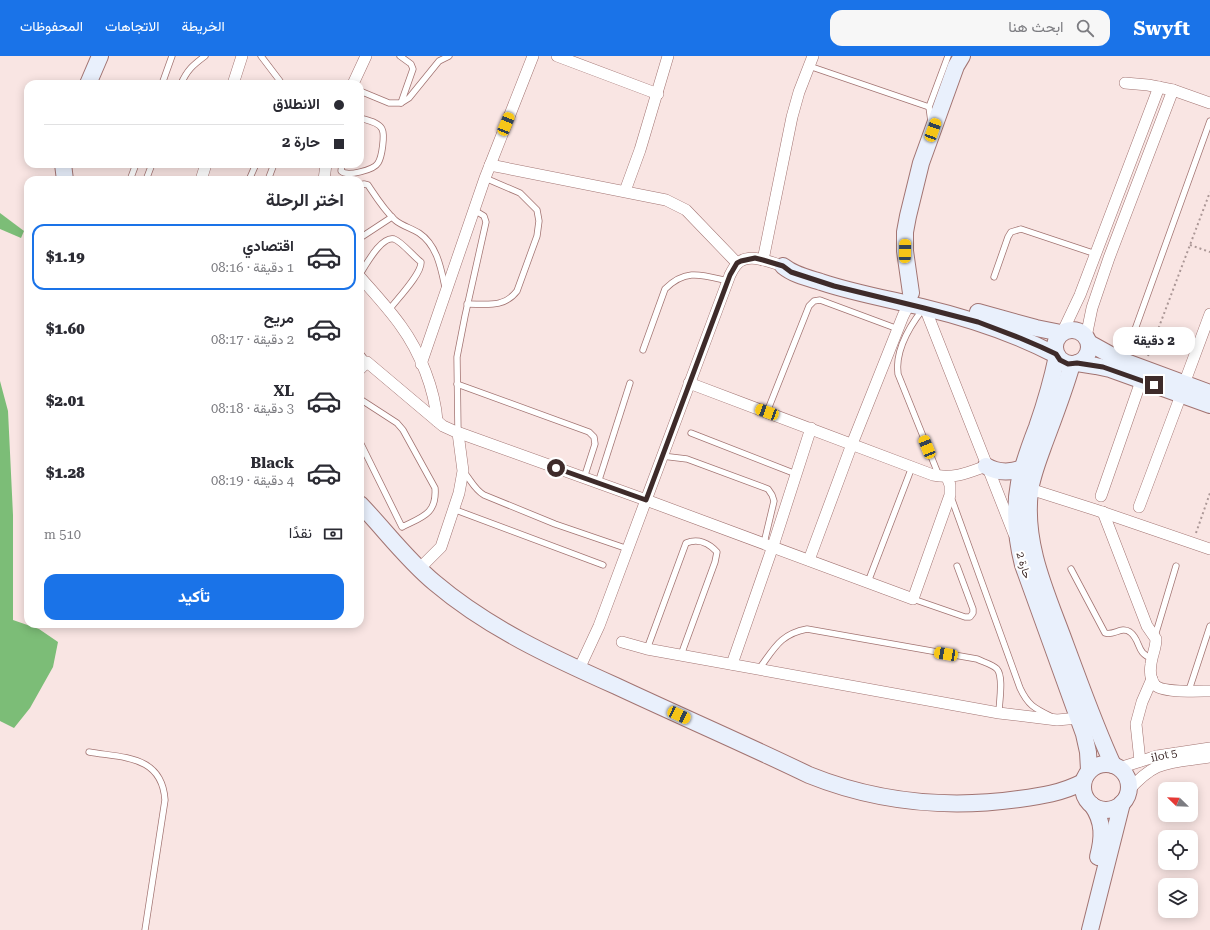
<!DOCTYPE html>
<html lang="ar">
<meta charset="utf-8">
<style>
:root{--surface:#fff;--page:#f7f7f7;--text:#2b2b33;--muted:#7c7c81;--line:#e1e1e2;--accent:#1a73e8}
body{margin:0;font-family:"Roboto Serif",Vazirmatn,serif;background:var(--page);color:var(--text);direction:rtl;height:100vh;display:flex;flex-direction:column;font-size:15px;white-space:nowrap}
*{box-sizing:border-box;margin:0}
p{font-size:13px;color:var(--muted)}
.icon{flex:none;width:22px;height:22px;fill:none;stroke:currentColor;stroke-width:2;stroke-linecap:round;stroke-linejoin:round}
.map{position:relative;flex:1;overflow:hidden;direction:ltr}
.sheet{position:absolute;left:24px;top:120px;width:340px;height:452px;display:flex;flex-direction:column;background:var(--surface);border-radius:12px;box-shadow:0 2px 10px #0003;direction:rtl}
.sheet>*{flex:none}
.banner{position:absolute;left:24px;top:24px;width:340px;height:88px;border-radius:12px;box-shadow:0 2px 10px #0003;direction:rtl;display:grid;align-content:center;height:88px;padding:0 20px;background:var(--surface)}
.needle{width:26px;rotate:293deg}
.controls{position:absolute;left:1158px;top:726px;display:grid;gap:8px}
.controls a{display:grid;place-items:center;width:40px;height:40px;border-radius:8px;background:var(--surface);box-shadow:0 2px 10px #0003;font-size:20px}
.end{position:absolute;width:18px;height:18px;margin:-9px;border:5px solid #3e2b2a;background:#fff;box-shadow:0 0 0 2px #fff}
.from{border-radius:50%}
.bubble{position:absolute;height:28px;border-radius:12px;background:var(--surface);box-shadow:0 2px 10px #0003;font-size:13px;font-weight:800;line-height:28px;text-align:center;direction:rtl}
.car{position:absolute;width:12px;height:24px;margin:-12px -6px;border-radius:5px;box-shadow:0 0 3px 1px #0007;background:linear-gradient(#f5c518 24%,#345 0 40%,#f5c518 0 76%,#345 0 86%,#f5c518 0)}
.banner b{display:flex;align-items:center;gap:14px;height:38px;font-size:15px}
.banner b+b{border-top:1px solid var(--line)}
.banner i{width:10px;height:10px;background:var(--text)}
ul{padding:0;list-style:none}
li{display:flex;align-items:center;gap:12px;height:66px;margin:0 8px 6px;padding:0 12px;border:2px solid transparent;border-radius:12px}
li div{flex:1}
li b{display:block;font-size:15px}
li em{font-style:normal;font-weight:800}
li.on{border-color:var(--accent)}
li>.icon{width:36px;height:36px;stroke-width:1.5}
h2{padding:0 20px;font-size:18px;line-height:48px}
.pay{display:flex;align-items:center;gap:10px;height:44px;padding:0 20px;font-size:15px}
.pay p{margin-inline-start:auto}
.button{display:flex;gap:8px;margin-top:auto;padding:8px 20px}
.button a{flex:1;height:46px;border-radius:12px;background:var(--accent);color:#fff;font-size:16px;font-weight:800;line-height:46px;text-align:center}
header{display:flex;align-items:center;gap:24px;box-sizing:border-box;height:56px;padding:0 20px;background:var(--accent);color:#fff}
header strong{font-size:19px}
nav{display:flex;gap:22px;margin-inline-start:auto;font-size:14px}
.search{width:280px;height:36px;background:var(--page);display:flex;align-items:center;gap:10px;box-sizing:border-box;padding:0 14px;border-radius:12px;color:var(--muted);font-size:15px}
.map>svg:first-child{display:block}
.forest{fill:#7cbd77}
.lines{fill:none;stroke-linecap:round;stroke-linejoin:round}
.lane-casing{stroke:#a27472;stroke-width:7}
.street-casing{stroke:#a27472;stroke-width:12}
.secondary-casing{stroke:#a27472;stroke-width:18}
.path{stroke:#ab9796;stroke-width:2;stroke-dasharray:2 3;stroke-linecap:butt}
.lane{stroke:#fff;stroke-width:5.5}
.street{stroke:#fff;stroke-width:11}
.secondary{stroke:#e9f0fc;stroke-width:16}
.route{stroke:#3e2b2a;stroke-width:5}
.labels{text-anchor:middle;stroke-width:4;stroke-linejoin:round;paint-order:stroke}
.street-label{font-size:11px;fill:#3e2b2a;stroke:#fff}
</style>
<header>
<strong>Swyft</strong>
<div class="search"><svg class="icon" aria-label="search" viewBox="0 0 24 24"><circle cx="10" cy="10" r="6"/><path d="M15 15l6 6"/></svg>ابحث هنا</div>
<nav><a>الخريطة</a><a>الاتجاهات</a><a>المحفوظات</a></nav>
</header>
<div class="map">
<svg width="1210" height="874" viewBox="0 0 1210 874">
<rect width="100%" height="100%" fill="#f9e5e3"/>
<!-- forest -->
<g class="forest">
<polygon points="0,157 24,175 21,182 0,173"/>
<polygon points="0,325 8,355 13,459 13,564 39,573 58,586 53,611 30,652 14,672 0,665"/>
</g>
<g class="lines">
<defs>
<g id="lane">
<polyline points="261,0 280,25 281,28"/>
<polyline points="400,0 411,8 413,13 401,47"/>
<polyline points="809,10 929,51"/>
<polyline points="162,28 172,0"/>
<path d="M181 28C187 14 193 9 205 0"/>
<polyline points="360,35 389,47 401,47 409,42 439,5 449,0"/>
<polyline points="931,66 929,51 948,0"/>
<path d="M342 108 341 115C347 121 374 114 378 107 382 101 385 79 382 73 379 66 366 64 360 62"/>
<polyline points="130,124 136,108"/>
<polyline points="146,124 152,108"/>
<polyline points="249,124 256,108"/>
<polyline points="268,124 274,108"/>
<path d="M360 129 364 128 368 129C376 141 384 154 395 164 402 170 411 172 419 177 437 189 441 212 445 231"/>
<polyline points="360,182 392,161"/>
<path d="M360 218C366 209 381 180 394 183 401 185 414 201 421 206 422 218 396 244 389 254"/>
<polyline points="994,221 1008,181 1011,176 1021,173 1096,198"/>
<path d="M467 248C487 248 504 252 517 235L537 180 539 165 537 154 520 137 485 122"/>
<path d="M923 253C909 271 895 295 898 318L939 420"/>
<path d="M643 294 665 233C686 212 702 219 728 225"/>
<polyline points="360,297 367,306"/>
<polyline points="1124,304 1210,65"/>
<polyline points="457,328 589,376 594,381 595,388 584,422"/>
<path d="M360 343 397 367 403 374 435 432C437 458 422 461 402 471L360 386"/>
<polyline points="767,356 809,250 814,245 820,244 898,273"/>
<polyline points="458,377 457,301 465,260 486,166 484,160 474,154"/>
<polyline points="691,377 796,418"/>
<polyline points="662,400 687,403 768,433 772,439 774,445 764,487"/>
<path d="M463 415C471 424 474 433 484 439L555 468 628 493"/>
<polyline points="598,427 630,327"/>
<path d="M951 441 1020 632C1028 649 1034 652 1050 660"/>
<polyline points="453,453 603,509"/>
<path d="M1071 513 1105 577C1114 580 1121 570 1130 576 1141 584 1136 598 1152 602"/>
<polyline points="868,526 912,411"/>
<polyline points="913,543 965,561 970,561 973,557 973,553 957,510"/>
<polyline points="1155,580 1176,510"/>
<path d="M647 593 686 487C698 482 709 487 717 496L715 506 681 599"/>
<path d="M759 613C774 593 780 578 807 573L977 603C983 606 992 608 997 613 1004 621 999 646 999 657"/>
<polyline points="1189,634 1210,570"/>
<path d="M89 696C123 702 162 699 165 744L145 874"/>
</g>
<g id="street">
<polyline points="557,0 658,38"/>
<polyline points="1125,27 1148,29 1173,34 1210,47"/>
<polyline points="233,28 242,0"/>
<polyline points="353,28 366,0"/>
<polyline points="490,109 666,144 686,154 737,207"/>
<polyline points="201,124 206,108"/>
<polyline points="324,124 326,108"/>
<polyline points="625,135 640,94 668,0"/>
<polyline points="763,204 792,61 799,36 813,0"/>
<path d="M360 221C374 237 389 253 401 270 420 296 435 334 437 365"/>
<polyline points="922,249 925,252 1014,478"/>
<polyline points="1062,277 1080,239 1159,31"/>
<polyline points="1086,281 1092,252 1109,202 1173,34"/>
<polyline points="421,308 485,122 533,0"/>
<polyline points="360,313 367,306 437,365 443,370 454,375 646,444 913,543 950,439 950,429 947,421"/>
<path d="M689 327 933 419C954 423 967 417 986 410"/>
<polyline points="1184,328 1210,258"/>
<polyline points="1030,433 1096,454 1210,493"/>
<polyline points="1101,440 1141,325"/>
<polyline points="1139,451 1181,339"/>
<path d="M1103 456 1147 570 1156 583C1156 592 1152 599 1151 608 1150 614 1150 623 1155 629 1162 637 1198 635 1210 635"/>
<polyline points="809,504 852,388 903,260 909,248 910,242"/>
<polyline points="419,513 441,491 459,437 463,415 458,377"/>
<polyline points="622,586 647,593 999,657 1057,664 1079,662"/>
<polyline points="732,608 773,490 811,372"/>
<path d="M579 613 599 570 730 219C732 215 734 211 737 208 748 196 770 206 783 210"/>
<polyline points="1140,705 1136,668 1142,646 1152,623"/>
<polyline points="1119,712 1157,700 1210,692"/>
<path d="M1128 735C1136 726 1146 716 1157 711 1173 704 1193 704 1210 701"/>
</g>
<g id="secondary">
<polyline points="88,28 100,0"/>
<polyline points="63,108 65,124"/>
<path d="M783 210C794 219 808 222 821 226 854 237 888 243 922 251 968 262 1014 277 1056 299"/>
<polyline points="911,237 905,195 905,176 908,160 921,107 956,10 962,0"/>
<polyline points="978,256 1036,272 1061,277"/>
<circle cx="1072" cy="291" r="17"/>
<polyline points="1089,287 1118,303 1210,337"/>
<path d="M1057 300C1052 324 1045 348 1037 371 1030 389 1023 408 1019 427 1014 454 1016 482 1023 509L1084 678 1088 696 1089 714"/>
<polyline points="1077,307 1096,310 1110,313 1210,349"/>
<path d="M1072 308C1064 336 1053 364 1043 391 1038 405 1032 420 1030 435 1023 490 1048 540 1066 590 1081 630 1095 670 1113 709"/>
<path d="M986 410C998 417 1010 417 1023 412"/>
<path d="M360 448C385 474 407 504 435 527 488 572 553 602 616 630 680 660 745 688 809 719 876 746 947 753 1019 743 1041 740 1062 737 1083 726"/>
<circle cx="1106" cy="731" r="23"/>
<path d="M1092 749C1104 766 1103 782 1098 801"/>
<polyline points="1090,874 1122,747"/>
</g>
</defs>
<!-- lane casing -->
<use href="#lane" class="lane-casing"/>
<!-- street casing -->
<use href="#street" class="street-casing"/>
<!-- secondary casing -->
<use href="#secondary" class="secondary-casing"/>
<!-- path -->
<g class="path">
<polyline points="1190,189 1210,196"/>
<polyline points="1148,300 1210,136"/>
<polyline points="1196,477 1210,437"/>
</g>
<!-- lane -->
<use href="#lane" class="lane"/>
<!-- street -->
<use href="#street" class="street"/>
<!-- secondary -->
<use href="#secondary" class="secondary"/>
</g>
<g class="lines">
<!-- route -->
<polyline class="route" points="556,412 646,444 730,219 737,207 741,205 755,202 763,204 783,210 791,216 834,230 924,252 978,266 1020,282 1041,291 1056,298 1060,304 1068,308 1077,307 1103,311 1154,329"/>
</g>
<g class="labels">
<!-- street labels -->
<g class="street-label">
<text transform="translate(1024 509) rotate(73)" y="4">حارة 2</text>
<text transform="translate(1164 699) rotate(-12)" y="4">ilot 5</text>
</g>
</g>
</svg>
<div class="controls">
<a><svg class="needle" viewBox="-14 -14 28 28"><path d="M0-13l5 13h-10z" fill="#e53935"/><path d="M0 13l5-13h-10z" fill="#7c7c81"/></svg></a>
<a><svg class="icon" aria-label="locate" viewBox="0 0 24 24"><circle cx="12" cy="12" r="6"/><path d="M12 2v4M12 18v4M2 12h4M18 12h4"/></svg></a>
<a><svg class="icon" aria-label="layers" viewBox="0 0 24 24"><path d="M12 4l9 5-9 5-9-5zM3 14l9 5 9-5"/></svg></a>
</div>
<i class="end from" style="left:556px;top:412px"></i>
<i class="end" style="left:1154px;top:329px"></i>
<div class="bubble" style="left:1113px;top:271px;width:82px">2 دقيقة</div>
<i class="car" style="left:506px;top:68px;rotate:22deg"></i>
<i class="car" style="left:933px;top:74px;rotate:20deg"></i>
<i class="car" style="left:905px;top:195px;rotate:1deg"></i>
<i class="car" style="left:767px;top:356px;rotate:290deg"></i>
<i class="car" style="left:927px;top:391px;rotate:338deg"></i>
<i class="car" style="left:946px;top:598px;rotate:280deg"></i>
<i class="car" style="left:679px;top:659px;rotate:115deg"></i>
<div class="banner">
<b><i class="from"></i>الانطلاق</b>
<b><i></i>حارة 2</b>
</div>
<section class="sheet">
<h2>اختر الرحلة</h2>
<ul>
<li class="on"><svg class="icon" aria-label="car" viewBox="0 0 24 24"><path d="M5 17H2v-5l4-1 3-4h7l3 4 3 1v5h-3M9 17h6M6 11h13"/><circle cx="7" cy="17" r="2"/><circle cx="17" cy="17" r="2"/></svg><div><b>اقتصادي</b><p>1 دقيقة · 08:16</p></div><em>$1.19</em></li>
<li><svg class="icon" aria-label="car" viewBox="0 0 24 24"><path d="M5 17H2v-5l4-1 3-4h7l3 4 3 1v5h-3M9 17h6M6 11h13"/><circle cx="7" cy="17" r="2"/><circle cx="17" cy="17" r="2"/></svg><div><b>مريح</b><p>2 دقيقة · 08:17</p></div><em>$1.60</em></li>
<li><svg class="icon" aria-label="car" viewBox="0 0 24 24"><path d="M5 17H2v-5l4-1 3-4h7l3 4 3 1v5h-3M9 17h6M6 11h13"/><circle cx="7" cy="17" r="2"/><circle cx="17" cy="17" r="2"/></svg><div><b>XL</b><p>3 دقيقة · 08:18</p></div><em>$2.01</em></li>
<li><svg class="icon" aria-label="car" viewBox="0 0 24 24"><path d="M5 17H2v-5l4-1 3-4h7l3 4 3 1v5h-3M9 17h6M6 11h13"/><circle cx="7" cy="17" r="2"/><circle cx="17" cy="17" r="2"/></svg><div><b>Black</b><p>4 دقيقة · 08:19</p></div><em>$1.28</em></li>
</ul>
<div class="pay"><svg class="icon" aria-label="cash" viewBox="0 0 24 24"><path d="M3 7h18v10H3z"/><circle cx="12" cy="12" r="2"/></svg>نقدًا<p>510 m</p></div>
<div class="button"><a>تأكيد</a></div>
</section>
</div>
